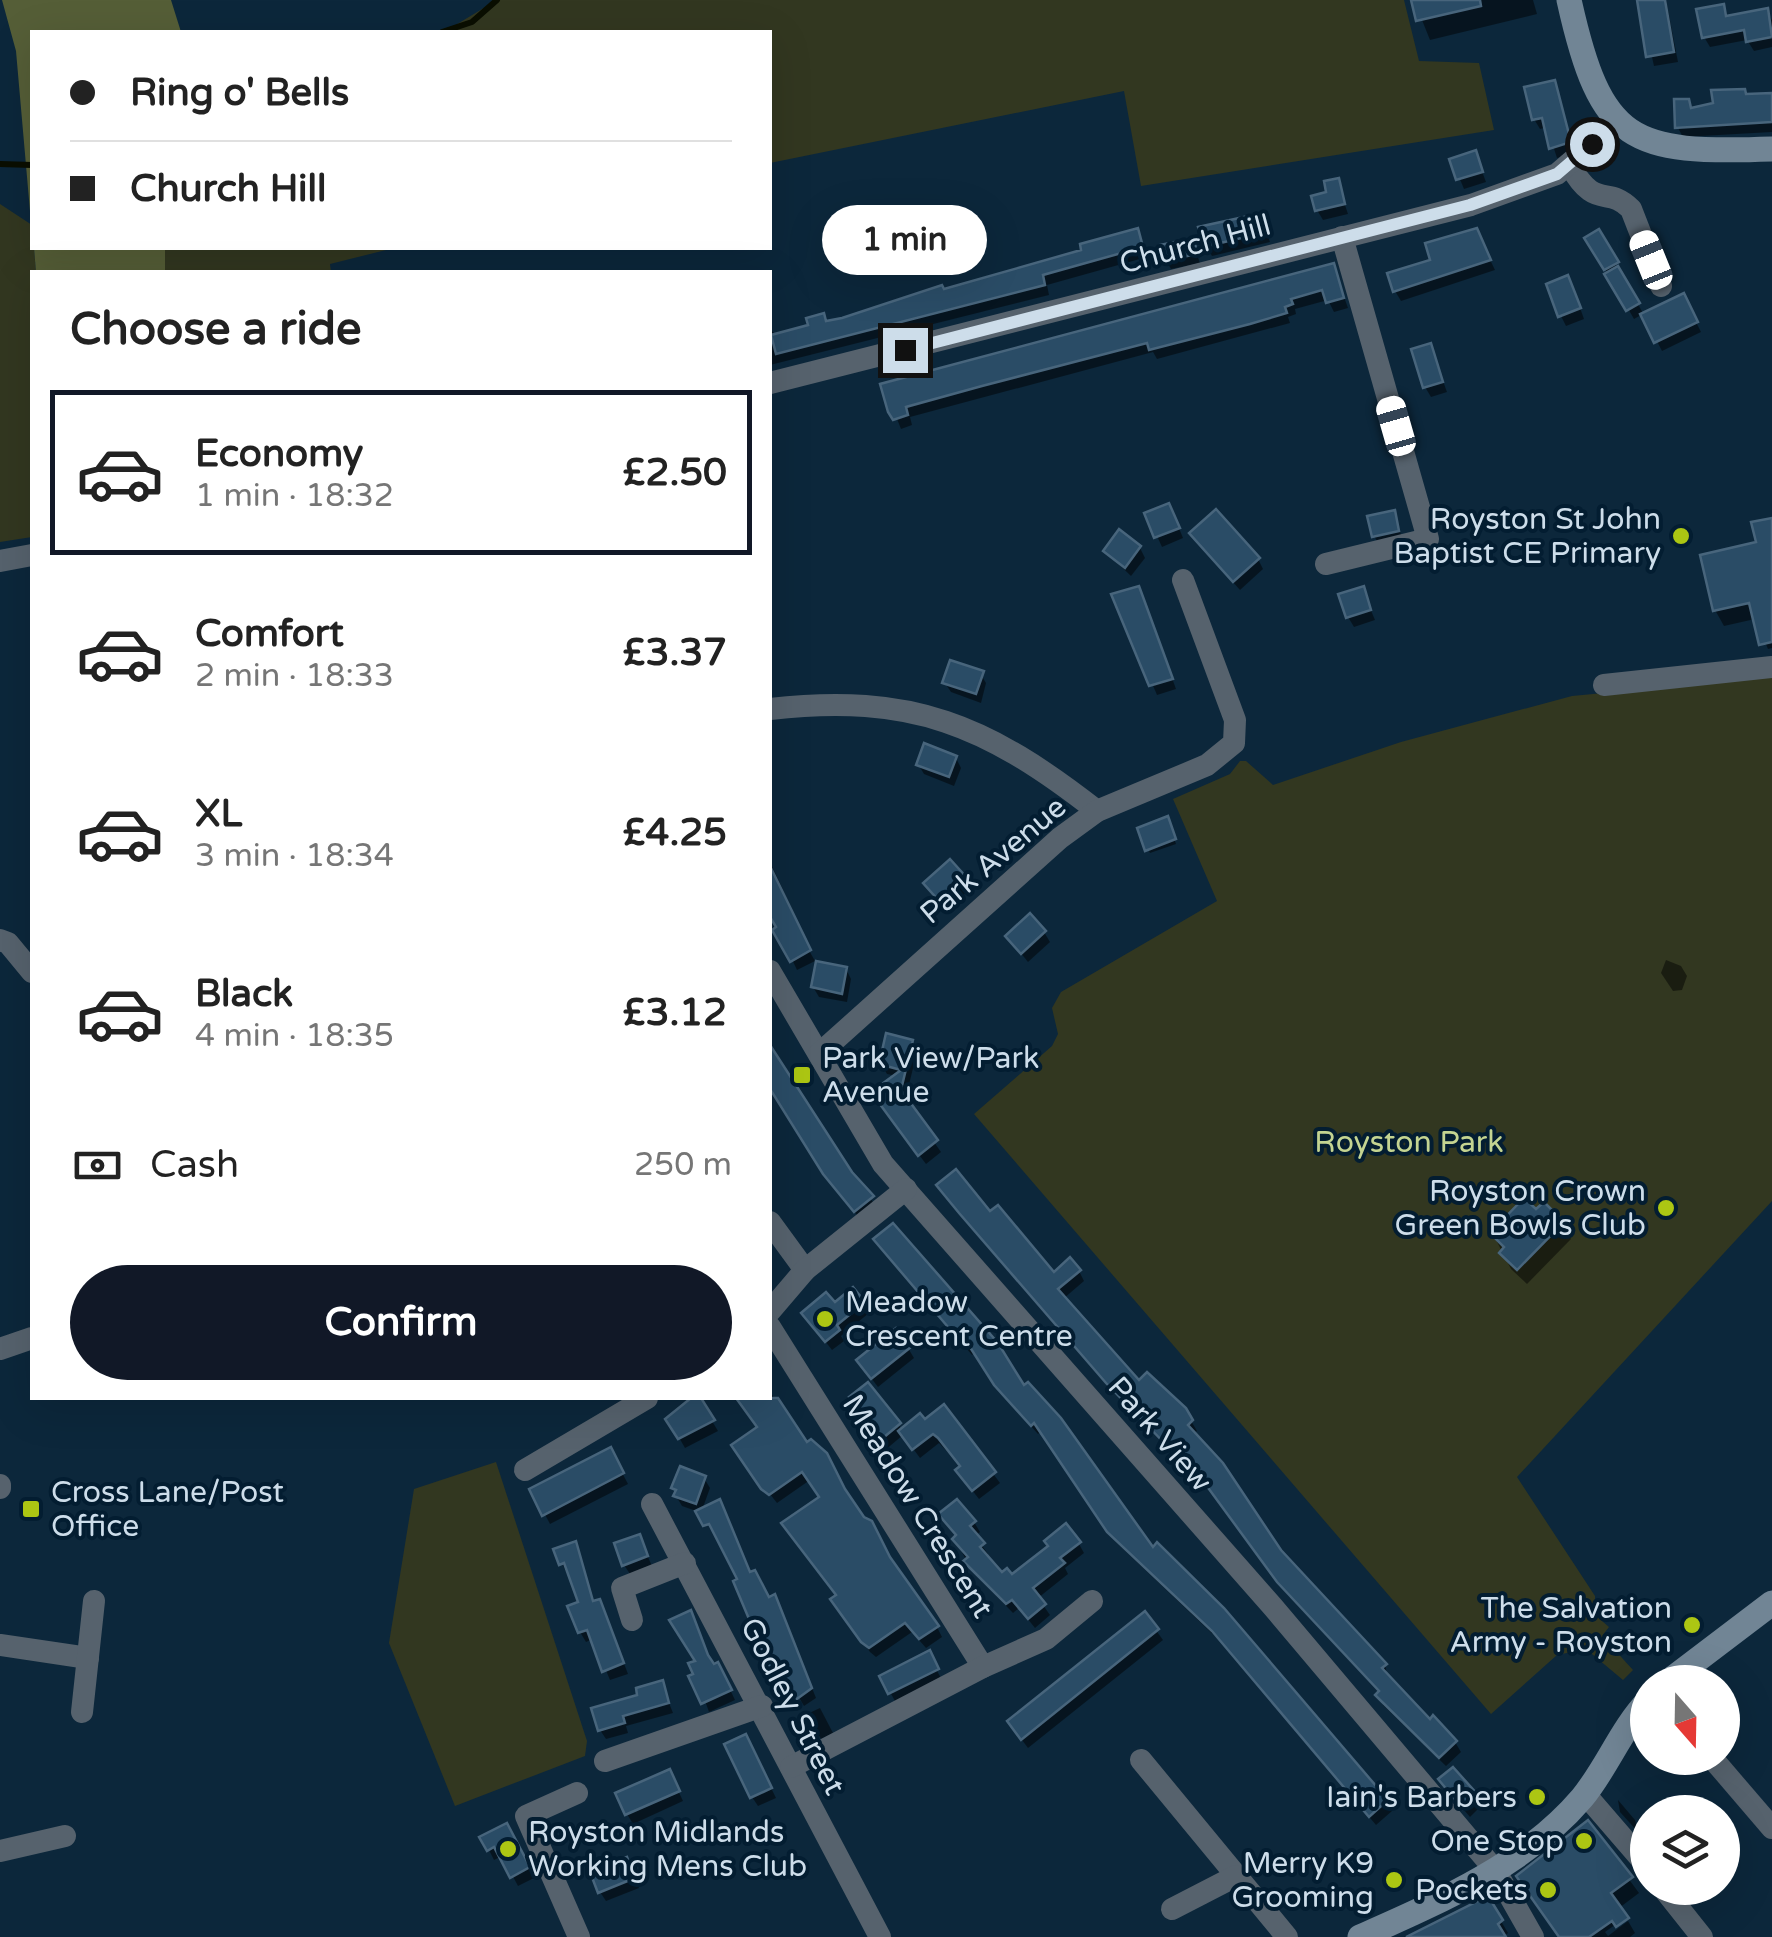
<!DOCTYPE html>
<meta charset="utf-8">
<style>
:root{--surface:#fff;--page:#f2f2f2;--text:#222;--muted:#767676;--line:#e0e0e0;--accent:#111827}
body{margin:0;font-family:"Varela Round",sans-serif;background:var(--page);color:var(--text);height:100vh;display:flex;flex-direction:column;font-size:38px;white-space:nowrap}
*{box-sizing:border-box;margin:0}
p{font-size:32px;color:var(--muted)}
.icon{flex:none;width:55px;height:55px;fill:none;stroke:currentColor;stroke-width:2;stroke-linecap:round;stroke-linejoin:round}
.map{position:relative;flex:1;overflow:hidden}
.drawer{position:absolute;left:30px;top:270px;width:742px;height:1130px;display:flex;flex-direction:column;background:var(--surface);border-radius:0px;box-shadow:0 10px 40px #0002}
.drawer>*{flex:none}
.hud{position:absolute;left:30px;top:30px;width:742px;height:220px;border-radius:0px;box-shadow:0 10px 40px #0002;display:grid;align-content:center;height:220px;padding:0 40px;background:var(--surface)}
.needle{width:65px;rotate:160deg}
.tools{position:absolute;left:1630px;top:1665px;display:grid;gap:20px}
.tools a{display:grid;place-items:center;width:110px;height:110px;border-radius:50%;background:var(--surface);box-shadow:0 10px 40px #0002;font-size:50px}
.end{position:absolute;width:45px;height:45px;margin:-22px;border:12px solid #cdddea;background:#111;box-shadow:0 0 0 5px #111}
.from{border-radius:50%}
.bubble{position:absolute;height:70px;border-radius:35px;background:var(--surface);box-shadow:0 10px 40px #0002;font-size:32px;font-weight:700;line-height:70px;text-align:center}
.car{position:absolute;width:30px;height:60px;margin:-30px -15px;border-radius:12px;box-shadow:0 0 8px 2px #0007;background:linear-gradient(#fff 24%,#345 0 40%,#fff 0 76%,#345 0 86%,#fff 0)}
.hud b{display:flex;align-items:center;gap:35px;height:95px;font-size:38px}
.hud b+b{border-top:2px solid var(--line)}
.hud i{width:25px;height:25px;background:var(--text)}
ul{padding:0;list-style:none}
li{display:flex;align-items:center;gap:30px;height:165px;margin:0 20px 15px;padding:0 20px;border:5px solid transparent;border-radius:0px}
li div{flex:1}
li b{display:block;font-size:38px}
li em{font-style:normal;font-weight:700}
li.current{border-color:var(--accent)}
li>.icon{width:90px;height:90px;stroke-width:1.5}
h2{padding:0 40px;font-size:45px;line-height:120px}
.pay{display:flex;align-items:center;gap:25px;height:110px;padding:0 40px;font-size:38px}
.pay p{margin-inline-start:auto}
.action{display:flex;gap:20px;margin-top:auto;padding:20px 40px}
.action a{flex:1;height:115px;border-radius:60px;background:var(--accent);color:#fff;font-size:40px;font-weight:700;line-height:115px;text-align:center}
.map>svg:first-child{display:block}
.green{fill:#323720}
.forest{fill:#555e37}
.shadow{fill:#0007}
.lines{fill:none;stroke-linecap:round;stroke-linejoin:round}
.stream{stroke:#0a0e00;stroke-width:6}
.building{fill:#2a4c66;stroke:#48657c;stroke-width:2.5}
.street{stroke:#56626d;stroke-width:22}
.secondary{stroke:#718595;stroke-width:25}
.route{stroke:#cdddea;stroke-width:12}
.poi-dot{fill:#acc613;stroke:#031d31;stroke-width:4}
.labels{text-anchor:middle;stroke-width:8;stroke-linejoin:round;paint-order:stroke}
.street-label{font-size:30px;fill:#cdddea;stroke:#031d31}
.poi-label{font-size:30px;fill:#cdddea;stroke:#031d31;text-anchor:end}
.park-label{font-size:30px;fill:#c4d491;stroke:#031d31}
</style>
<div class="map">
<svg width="1772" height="1937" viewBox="0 0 1772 1937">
<rect width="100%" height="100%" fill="#0c273b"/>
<!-- green -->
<g class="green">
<polygon points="497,0 1404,0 1419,61 1479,63 1494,130 1141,186 1124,91 770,163 770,32 444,32"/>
<polygon points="0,204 32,225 36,272 32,272 32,537 0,542"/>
<polygon points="165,248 394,248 330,264 331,272 165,272"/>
<polygon points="1772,677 1772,1201 1517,1477 1595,1596 1595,1615 1609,1627 1602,1636 1633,1670 1623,1680 1586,1649 1557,1655 1491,1714 974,1114 1052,1046 1058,1034 1052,1008 1061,992 1217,901 1173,799 1230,774 1240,761 1246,761 1273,785 1401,742 1572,696"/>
<polygon points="496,1462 587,1741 585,1756 455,1806 389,1643 414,1489"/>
</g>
<!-- forest -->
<g class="forest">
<polygon points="2,0 171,0 181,32 32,32 32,234 16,51"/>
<polygon points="34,248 165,248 165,272 36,272"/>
</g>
<!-- shadow -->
<g class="shadow">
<polygon points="1414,0 1533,0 1537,14 1430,40"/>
<polygon points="1639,0 1666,0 1678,62 1654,66"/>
<polygon points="1723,7 1729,18 1767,11 1772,20 1772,47 1754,51 1747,40 1710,47 1704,37"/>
<polygon points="1554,83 1575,153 1557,158 1547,127 1540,129 1534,119"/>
<polygon points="1747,97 1772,98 1772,132 1683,137 1678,128 1692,110"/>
<polygon points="1475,153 1486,182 1464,189 1452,160"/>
<polygon points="1337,181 1348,214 1323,220 1317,210"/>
<polygon points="1261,216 1270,242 1212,256 1206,246"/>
<polygon points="1137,231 1147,257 1047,285 1049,295 770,365 770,329 777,336 943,292 1084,252"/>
<polygon points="1598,232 1644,315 1688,306 1701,332 1662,351 1643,314 1634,319 1588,239"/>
<polygon points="1192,241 1200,263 1171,269 1166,260"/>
<polygon points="1481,241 1495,270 1401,301 1395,291 1433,261"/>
<polygon points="1333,266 1348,308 1334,312 1328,300 1295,309 1296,314 1288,317 1290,323 1157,359 1153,352 910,417 912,425 901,429 884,386"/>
<polygon points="1573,288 1584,319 1566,326 1561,316"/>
<polygon points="1430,346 1447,392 1431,397 1425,387"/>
<polygon points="1393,513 1403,540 1380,546 1374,536"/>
<polygon points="1147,514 1174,516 1183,538 1162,547"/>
<polygon points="1772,520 1772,648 1768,649 1755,619 1724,626 1715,610"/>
<polygon points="1198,543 1258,559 1263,569 1240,590"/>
<polygon points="1140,548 1145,558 1131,576 1106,552"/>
<polygon points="1362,589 1375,620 1354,627 1348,617"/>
<polygon points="1115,596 1143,598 1176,689 1157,695"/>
<polygon points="980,673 986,683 981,703 951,692 945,683"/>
<polygon points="956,758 961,768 954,786 924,774 918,764"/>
<polygon points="1169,823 1176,844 1150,853 1148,849"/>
<polygon points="770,862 797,920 793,922 815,961 797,970 770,913"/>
<polygon points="965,879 970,889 947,910 926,884"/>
<polygon points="1044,932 1050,942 1028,962 1008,937"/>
<polygon points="1666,960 1681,966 1687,976 1682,990 1673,991 1661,973"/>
<polygon points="846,969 851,979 847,1002 819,997 813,987"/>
<polygon points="911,1042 917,1052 905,1101 941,1152 926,1164 880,1103 897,1076 887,1074 881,1064"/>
<polygon points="770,1045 850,1173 877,1207 861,1220 832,1184 770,1086"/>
<polygon points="945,1195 990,1214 1053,1275 1079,1271 1084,1281 1063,1299 1139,1384 1184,1409 1197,1431 1193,1434 1279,1551 1385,1665 1388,1678 1455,1742 1461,1752 1446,1766 1383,1705 1380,1693 1285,1592 1218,1499 1115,1392"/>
<polygon points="1536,1213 1562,1224 1571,1239 1527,1284 1511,1269 1493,1234"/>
<polygon points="882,1249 1023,1389 1153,1550 1386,1802 1392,1811 1376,1825 1220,1641 1116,1542 1042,1431 1038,1434 1003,1395 975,1352 972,1355"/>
<polygon points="863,1303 869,1313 841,1336 844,1341 832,1350 804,1314"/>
<polygon points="908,1348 914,1358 878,1387 865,1370"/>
<polygon points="770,1392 937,1627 942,1637 926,1648 912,1632 876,1657 870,1652 839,1609 822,1498 810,1480 777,1503 740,1456 760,1428 740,1398 770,1398"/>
<polygon points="698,1398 718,1431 685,1448 669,1420"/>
<polygon points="944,1408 1000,1483 979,1499 964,1480 962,1467 939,1443 920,1458 903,1435 884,1451 869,1431 899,1425 902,1430 924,1423"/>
<polygon points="610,1450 628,1484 550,1524 532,1490"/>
<polygon points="704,1478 710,1488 702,1510 768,1600 779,1606 816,1698 804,1706 793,1687 784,1691 779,1682 725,1548 699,1512 682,1506 676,1496 674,1488"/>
<polygon points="974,1522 980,1532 975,1536 988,1554 985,1557 1001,1576 1011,1578 1079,1544 1084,1553 1065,1568 1068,1574 1038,1598 1050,1615 1035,1628 1019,1608 1013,1613 972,1571 955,1539"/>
<polygon points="639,1537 652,1566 630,1574 624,1565"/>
<polygon points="575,1544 594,1603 604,1611 628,1674 610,1680 593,1639 586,1642 580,1632 581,1603 556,1551"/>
<polygon points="1145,1615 1163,1640 1028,1748 1016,1732"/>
<polygon points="928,1654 942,1680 896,1703 882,1677"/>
<polygon points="698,1662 711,1664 723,1675 735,1700 709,1712 696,1675"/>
<polygon points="661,1683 673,1713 626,1726 628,1733 606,1739 600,1730"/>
<polygon points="820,1708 833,1733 821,1739 807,1714"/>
<polygon points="751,1747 776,1798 758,1806 752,1797"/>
<polygon points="674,1782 683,1801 633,1824 627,1814"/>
<polygon points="1447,1790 1476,1797 1481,1806 1470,1817"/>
<polygon points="1618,1800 1635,1820 1638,1832 1620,1812"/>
<polygon points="1588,1824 1639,1893 1619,1908 1626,1917 1605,1932 1608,1936 1628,1921 1635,1933 1630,1937 1560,1937"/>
<polygon points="506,1826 534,1878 518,1886 502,1856 494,1860 483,1838"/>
<polygon points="631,1870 639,1888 606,1901 600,1892"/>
<polygon points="1488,1899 1508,1933 1503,1937 1404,1937"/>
</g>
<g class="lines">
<!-- stream -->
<g class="stream">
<polyline points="442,32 472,22 497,0"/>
<polyline points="0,164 32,165"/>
</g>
</g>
<!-- building -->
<g class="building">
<polygon points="1411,0 1480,0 1481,6 1416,21"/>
<polygon points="1637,0 1665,0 1674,52 1646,57"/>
<polygon points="1724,4 1726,16 1768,8 1772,37 1746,42 1744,30 1702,38 1696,9"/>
<polygon points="1555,80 1571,142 1549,149 1542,118 1532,120 1524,87"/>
<polygon points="1745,89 1746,94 1772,93 1772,122 1675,128 1674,99 1689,99 1691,108 1713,103 1711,90"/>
<polygon points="1476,150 1483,172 1456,180 1449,159"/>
<polygon points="1339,178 1345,204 1315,211 1311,196 1326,192 1324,181"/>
<polygon points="1262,213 1266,232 1204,247 1198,227"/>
<polygon points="1138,228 1143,247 1043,275 1045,285 776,354 771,335 808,325 806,318 824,313 826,321 842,318 942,285 944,289 1081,250 1080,244"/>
<polygon points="1477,228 1491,260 1393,292 1387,273 1430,260 1425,243"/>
<polygon points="1599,229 1619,262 1604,270 1584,238"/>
<polygon points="1194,238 1197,254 1163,261 1160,245"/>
<polygon points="1334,263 1344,298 1326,303 1322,290 1291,299 1293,304 1285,307 1287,313 1250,324 1149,350 1147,343 982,386 906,407 908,415 893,420 888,412 880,384"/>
<polygon points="1618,266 1640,303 1626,311 1604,274"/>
<polygon points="1568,275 1581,308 1558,317 1546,284"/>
<polygon points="1684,293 1698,322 1654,343 1640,314"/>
<polygon points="1431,343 1443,382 1423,388 1411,349"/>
<polygon points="1169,503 1180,528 1154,538 1144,513"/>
<polygon points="1216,509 1260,558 1233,582 1189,533"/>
<polygon points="1395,510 1399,531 1372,537 1367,516"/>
<polygon points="1772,518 1772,642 1759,645 1749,603 1713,611 1700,555 1756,542 1751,522"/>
<polygon points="1119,529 1141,546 1125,568 1103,551"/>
<polygon points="1139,586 1173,679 1149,686 1111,594"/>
<polygon points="1364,586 1371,610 1346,618 1338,594"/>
<polygon points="950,660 984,671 976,694 942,683"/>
<polygon points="924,743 957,756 949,777 916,765"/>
<polygon points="1168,816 1176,839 1145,851 1137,828"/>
<polygon points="950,859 967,878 940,902 923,883"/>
<polygon points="770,866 811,950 790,962 772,930 776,927 770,917"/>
<polygon points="1030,913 1046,931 1021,954 1005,936"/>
<polygon points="816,961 847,967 842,994 811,987"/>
<polygon points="886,1033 913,1040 901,1090 938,1140 918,1156 871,1092 901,1070 879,1064"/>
<polygon points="770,1045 852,1172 874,1196 854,1212 823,1174 770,1089"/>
<polygon points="956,1169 990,1211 998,1205 1054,1272 1070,1257 1081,1270 1058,1289 1139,1380 1147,1372 1186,1408 1193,1420 1188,1425 1223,1463 1281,1550 1387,1664 1382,1668 1430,1719 1433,1715 1457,1741 1439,1758 1375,1695 1379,1691 1277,1582 1209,1489 1106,1383 959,1213 936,1185"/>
<polygon points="1524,1198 1536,1209 1544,1202 1564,1222 1517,1270 1499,1253 1504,1247 1490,1233"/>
<polygon points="893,1223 998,1343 1024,1385 1028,1382 1061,1418 1153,1547 1157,1542 1224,1608 1388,1800 1369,1817 1212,1631 1107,1532 1034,1423 1031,1426 994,1385 968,1344 965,1347 873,1239"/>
<polygon points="853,1287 865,1302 837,1325 840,1330 825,1342 801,1313 826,1292 835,1302"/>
<polygon points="896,1328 911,1347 871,1379 856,1360"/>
<polygon points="868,1382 901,1423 877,1443 860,1421 865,1417 849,1397"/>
<polygon points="691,1398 701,1398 715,1420 678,1439 665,1419"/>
<polygon points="736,1398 778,1398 807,1442 811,1439 827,1453 845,1489 864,1517 872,1521 890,1557 939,1626 919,1639 905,1623 869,1648 861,1642 830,1599 836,1595 781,1523 819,1497 802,1472 769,1495 761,1489 731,1445 757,1427"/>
<polygon points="944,1404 996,1472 972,1491 955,1470 960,1466 938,1438 933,1434 912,1450 898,1431 920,1413 925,1419"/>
<polygon points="611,1447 624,1473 542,1516 529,1489"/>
<polygon points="680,1466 706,1476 696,1504 673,1496 676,1490 671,1488"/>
<polygon points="720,1499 750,1572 755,1570 769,1597 775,1594 812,1688 797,1699 786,1679 776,1683 733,1581 737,1579 709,1524 703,1526 695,1511"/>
<polygon points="957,1499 976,1521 970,1526 985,1543 980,1547 1002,1572 1007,1568 1012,1574 1048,1546 1044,1541 1066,1523 1081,1542 1060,1558 1065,1563 1033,1588 1046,1604 1028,1619 1012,1600 1006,1604 963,1561 968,1557 952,1539 956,1535 938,1514"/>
<polygon points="640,1534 648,1556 622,1566 614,1543"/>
<polygon points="576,1541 593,1601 600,1599 624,1663 602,1672 587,1630 578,1633 567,1606 578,1602 564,1563 559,1565 553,1549"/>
<polygon points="691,1610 708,1655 714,1664 718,1662 732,1690 701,1704 688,1676 693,1674 688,1663 695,1661 669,1620"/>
<polygon points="1145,1611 1159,1629 1021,1740 1007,1721"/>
<polygon points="930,1650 939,1669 888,1694 879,1676"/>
<polygon points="663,1680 669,1703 623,1716 625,1723 598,1731 591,1708 637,1695 636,1688"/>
<polygon points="746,1734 772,1788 750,1798 724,1744"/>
<polygon points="1453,1767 1478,1795 1463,1809 1438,1779"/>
<polygon points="670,1769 680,1791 625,1815 615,1793"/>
<polygon points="1588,1820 1633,1877 1611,1893 1629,1918 1616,1927 1612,1921 1589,1937 1559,1937 1516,1876"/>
<polygon points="507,1823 530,1867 510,1878 494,1847 487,1851 479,1837"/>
<polygon points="627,1857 635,1878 598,1893 590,1872"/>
<polygon points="1488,1896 1503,1920 1498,1924 1506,1937 1406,1937"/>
</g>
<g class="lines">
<!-- street -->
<g class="street">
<path d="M1569 164C1597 213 1606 184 1631 209L1661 286"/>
<polyline points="770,383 1471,205 1557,174 1616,123"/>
<polyline points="0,561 32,555"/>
<polyline points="1326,564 1428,539 1342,237"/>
<polyline points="1604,685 1772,667"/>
<path d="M770 709C912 693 987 725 1097 811"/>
<polyline points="0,940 8,943 32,972"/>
<polyline points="770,971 883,1164 1273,1607 1495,1870 1533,1937"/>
<polyline points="819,1054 1060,838 1097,811 1207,765 1234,743 1235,720 1183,580"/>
<polyline points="770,1222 805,1270"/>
<polyline points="770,1311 805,1270 906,1189"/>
<polyline points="770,1327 983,1667"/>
<polyline points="0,1349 32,1338"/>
<polyline points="525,1470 647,1398"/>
<polyline points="0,1485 0,1488"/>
<polyline points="652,1504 880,1937"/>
<polyline points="632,1620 622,1588 685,1563"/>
<polyline points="0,1645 88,1658"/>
<polyline points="82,1712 94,1601"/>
<polyline points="1712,1758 1772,1828"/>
<polyline points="1141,1760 1287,1937"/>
<polyline points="605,1761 762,1706"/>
<polyline points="791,1767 983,1667 1046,1639 1092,1601"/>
<polyline points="577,1793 526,1816 579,1937"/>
<polyline points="1585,1794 1648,1867"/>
<polyline points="0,1851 65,1836"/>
<polyline points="1663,1888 1702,1937"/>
<polyline points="1172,1909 1236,1876"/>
</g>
<!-- secondary -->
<g class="secondary">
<path d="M1569 0C1601 144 1631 154 1772 149"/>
<polyline points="1668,1682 1772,1603"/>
<path d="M1360 1937C1439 1902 1525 1865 1582 1798 1607 1768 1621 1729 1648 1701"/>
</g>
</g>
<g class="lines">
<!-- route -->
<polyline class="route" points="905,350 1470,205 1557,174 1592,144"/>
</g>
<!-- markers -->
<g class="poi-dot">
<circle cx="1681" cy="536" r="10"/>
<rect x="792" y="1065" width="20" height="20" rx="5"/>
<circle cx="1666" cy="1208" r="10"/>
<circle cx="825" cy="1319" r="10"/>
<rect x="21" y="1499" width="20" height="20" rx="5"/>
<circle cx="1692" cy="1625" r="10"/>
<circle cx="1537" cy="1797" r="10"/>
<circle cx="1584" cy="1841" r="10"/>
<circle cx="508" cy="1849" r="10"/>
<circle cx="1394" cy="1880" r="10"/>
<circle cx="1548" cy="1890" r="10"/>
</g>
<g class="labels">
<!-- street labels -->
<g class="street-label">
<text transform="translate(1195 244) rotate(-15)" y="10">Church Hill</text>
<text transform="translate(993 860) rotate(-40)" y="10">Park Avenue</text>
<text transform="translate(1160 1434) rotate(49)" y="10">Park View</text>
<text transform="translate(918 1506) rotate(58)" y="10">Meadow Crescent</text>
<text transform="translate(793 1706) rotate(63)" y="10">Godley Street</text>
</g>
<!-- poi labels -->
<g class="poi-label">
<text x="1661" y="529">Royston St John<tspan x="1661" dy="34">Baptist CE Primary</tspan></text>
<text x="822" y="1068" text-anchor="start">Park View/Park<tspan x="822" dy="34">Avenue</tspan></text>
<text x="1646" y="1201">Royston Crown<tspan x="1646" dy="34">Green Bowls Club</tspan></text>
<text x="845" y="1312" text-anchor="start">Meadow<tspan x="845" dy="34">Crescent Centre</tspan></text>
<text x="51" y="1502" text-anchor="start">Cross Lane/Post<tspan x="51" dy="34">Office</tspan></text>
<text x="1672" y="1618">The Salvation<tspan x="1672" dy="34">Army - Royston</tspan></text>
<text x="1517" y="1807">Iain's Barbers</text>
<text x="528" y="1842" text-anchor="start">Royston Midlands<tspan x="528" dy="34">Working Mens Club</tspan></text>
<text x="1564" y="1851">One Stop</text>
<text x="1374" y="1873">Merry K9<tspan x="1374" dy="34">Grooming</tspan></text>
<text x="1528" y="1900">Pockets</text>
</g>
<!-- park labels -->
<g class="park-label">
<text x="1409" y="1152">Royston Park</text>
</g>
</g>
</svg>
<div class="tools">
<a><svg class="needle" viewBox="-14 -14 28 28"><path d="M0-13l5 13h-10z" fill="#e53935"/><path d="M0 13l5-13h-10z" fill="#767676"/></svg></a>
<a><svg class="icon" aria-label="layers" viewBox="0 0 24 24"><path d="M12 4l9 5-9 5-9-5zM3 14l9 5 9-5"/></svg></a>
</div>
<i class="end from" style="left:1592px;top:144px"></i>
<i class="end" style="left:905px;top:350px"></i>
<div class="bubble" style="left:822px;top:205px;width:165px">1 min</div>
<i class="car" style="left:1651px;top:260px;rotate:338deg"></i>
<i class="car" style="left:1396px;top:426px;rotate:344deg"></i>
<div class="hud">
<b><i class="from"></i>Ring o' Bells</b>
<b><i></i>Church Hill</b>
</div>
<section class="drawer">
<h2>Choose a ride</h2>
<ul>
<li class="current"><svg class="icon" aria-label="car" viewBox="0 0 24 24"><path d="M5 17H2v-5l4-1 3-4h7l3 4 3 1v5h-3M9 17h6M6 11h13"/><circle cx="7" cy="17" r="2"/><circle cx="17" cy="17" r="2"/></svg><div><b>Economy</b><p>1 min · 18:32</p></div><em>£2.50</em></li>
<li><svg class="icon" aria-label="car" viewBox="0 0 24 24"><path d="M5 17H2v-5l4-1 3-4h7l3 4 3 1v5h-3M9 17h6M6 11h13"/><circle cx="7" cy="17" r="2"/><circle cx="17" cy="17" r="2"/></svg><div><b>Comfort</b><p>2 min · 18:33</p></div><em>£3.37</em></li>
<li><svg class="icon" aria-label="car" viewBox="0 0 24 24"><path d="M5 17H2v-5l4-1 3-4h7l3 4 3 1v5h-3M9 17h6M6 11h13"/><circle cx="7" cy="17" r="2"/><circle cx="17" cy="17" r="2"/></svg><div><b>XL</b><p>3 min · 18:34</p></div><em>£4.25</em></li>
<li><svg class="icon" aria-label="car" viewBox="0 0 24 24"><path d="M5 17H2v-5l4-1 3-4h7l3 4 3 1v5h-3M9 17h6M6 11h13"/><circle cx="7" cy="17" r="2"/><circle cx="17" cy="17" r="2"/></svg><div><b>Black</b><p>4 min · 18:35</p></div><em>£3.12</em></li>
</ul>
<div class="pay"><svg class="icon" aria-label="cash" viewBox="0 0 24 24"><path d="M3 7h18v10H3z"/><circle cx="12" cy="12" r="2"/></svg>Cash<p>250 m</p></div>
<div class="action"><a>Confirm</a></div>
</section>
</div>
